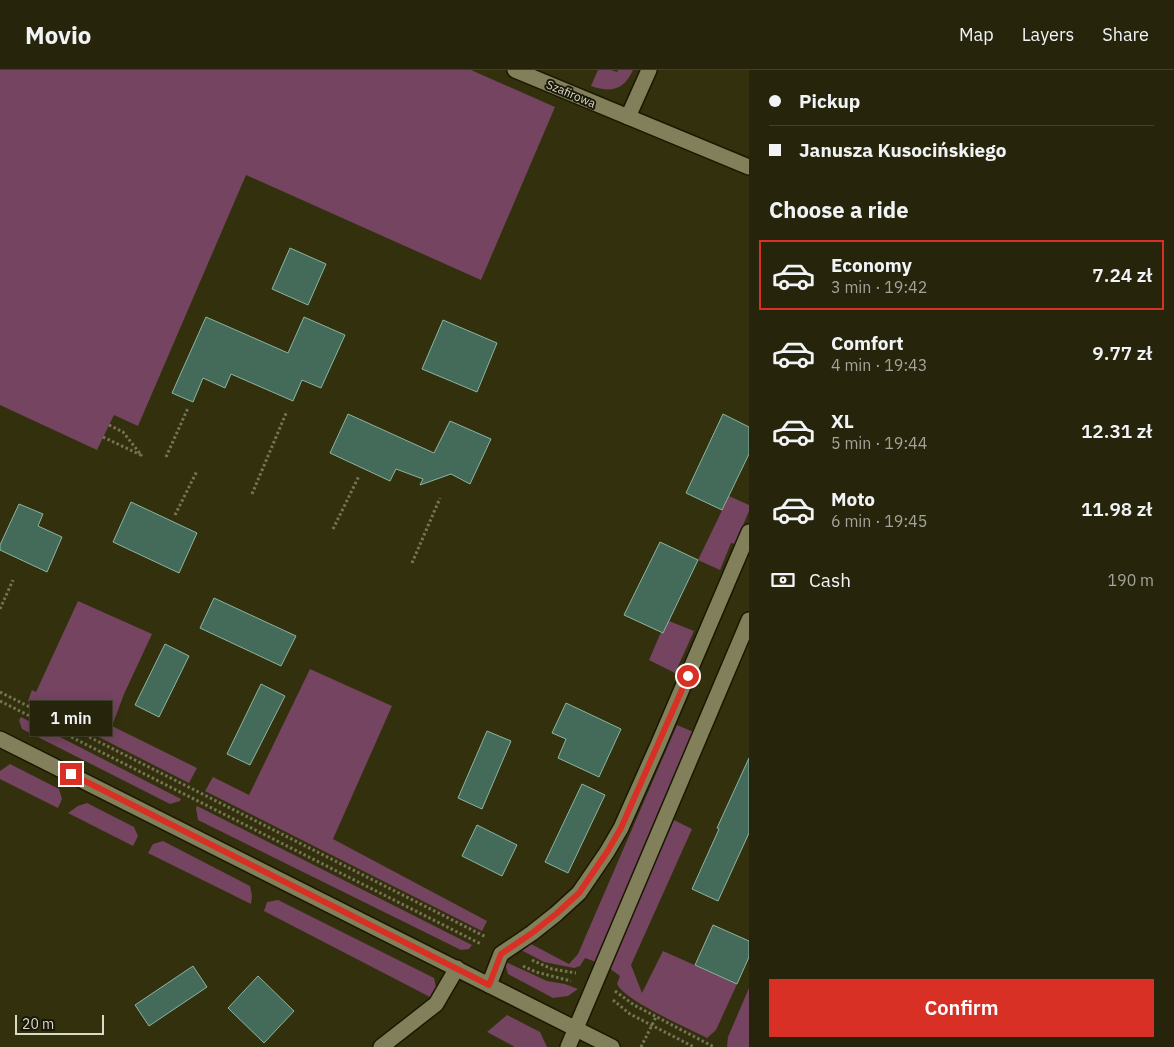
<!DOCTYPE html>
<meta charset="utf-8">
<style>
:root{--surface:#26240a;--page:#2e2c13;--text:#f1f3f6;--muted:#a4a49c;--line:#42412b;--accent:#d93025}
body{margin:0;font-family:"IBM Plex Sans",sans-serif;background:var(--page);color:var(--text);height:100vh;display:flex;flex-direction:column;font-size:19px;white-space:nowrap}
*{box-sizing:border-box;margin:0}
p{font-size:16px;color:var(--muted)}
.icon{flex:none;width:28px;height:28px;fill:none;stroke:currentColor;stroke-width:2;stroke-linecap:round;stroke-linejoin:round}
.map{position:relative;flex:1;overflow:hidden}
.sheet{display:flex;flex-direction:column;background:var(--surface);width:425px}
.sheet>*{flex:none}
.guide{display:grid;align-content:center;height:110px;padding:0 20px;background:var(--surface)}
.scale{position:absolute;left:15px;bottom:12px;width:89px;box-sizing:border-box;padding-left:5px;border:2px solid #dbdac6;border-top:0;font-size:14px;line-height:18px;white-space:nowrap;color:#dbdac6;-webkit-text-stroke:4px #191809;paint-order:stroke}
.end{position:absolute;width:22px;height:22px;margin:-11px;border:6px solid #d93025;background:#fff;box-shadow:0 0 0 2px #fff}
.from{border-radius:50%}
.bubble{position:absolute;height:35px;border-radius:0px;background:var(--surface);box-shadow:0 2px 12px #0003,0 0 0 1px var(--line);font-size:16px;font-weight:600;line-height:35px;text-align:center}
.guide b{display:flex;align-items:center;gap:18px;height:48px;font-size:19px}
.guide b+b{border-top:1px solid var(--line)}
.guide i{width:12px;height:12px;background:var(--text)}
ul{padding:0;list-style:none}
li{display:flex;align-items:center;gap:15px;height:70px;margin:0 10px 8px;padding:0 10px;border:2px solid transparent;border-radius:0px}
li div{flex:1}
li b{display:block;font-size:19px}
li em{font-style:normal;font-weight:600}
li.selected{border-color:var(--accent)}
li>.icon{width:45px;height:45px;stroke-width:1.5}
h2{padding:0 20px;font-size:22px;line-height:60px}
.pay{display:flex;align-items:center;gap:12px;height:55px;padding:0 20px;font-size:19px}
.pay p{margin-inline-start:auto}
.action{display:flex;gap:10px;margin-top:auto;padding:10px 20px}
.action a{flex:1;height:58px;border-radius:0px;background:var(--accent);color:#fff;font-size:20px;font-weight:600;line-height:58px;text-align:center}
header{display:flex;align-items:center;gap:30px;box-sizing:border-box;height:70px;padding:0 25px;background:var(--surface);border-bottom:1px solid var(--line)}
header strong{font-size:24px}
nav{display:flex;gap:28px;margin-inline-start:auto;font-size:18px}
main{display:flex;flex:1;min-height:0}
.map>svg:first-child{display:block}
.green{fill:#744460}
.building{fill:#446b5a;stroke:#8cb5a2}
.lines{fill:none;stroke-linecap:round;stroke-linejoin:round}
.minor-casing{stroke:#1a1801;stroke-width:18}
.path{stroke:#767457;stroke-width:3;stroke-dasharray:2.5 2.5;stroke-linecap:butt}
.minor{stroke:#82805b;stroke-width:15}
.route{stroke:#d93025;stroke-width:6}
.labels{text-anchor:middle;stroke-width:4;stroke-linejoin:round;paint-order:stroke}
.street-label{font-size:12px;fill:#dbdac6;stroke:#191809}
</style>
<header>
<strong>Movio</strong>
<nav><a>Map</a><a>Layers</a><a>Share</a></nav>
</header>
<main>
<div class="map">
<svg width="749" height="977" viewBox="0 0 749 977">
<rect width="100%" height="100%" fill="#33300d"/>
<!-- green -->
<g class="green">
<polygon points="0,0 471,0 555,37 481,210 246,105 138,356 114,345 97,380 0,335"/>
<path d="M598 0H611L617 2 618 0H633C624 20 611 23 591 16Z"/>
<polygon points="729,426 749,435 749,441 735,474 731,473 720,500 698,490"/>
<polygon points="78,531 152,564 124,624 112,656 197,698 189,713 28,631 32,620 36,622"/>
<polygon points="669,551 694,561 675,603 649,590 661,562 663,563"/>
<polygon points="310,599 392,636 333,769 487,851 482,861 205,721 213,707 249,725"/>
<polygon points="21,647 181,729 180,731 170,734 22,659 19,650"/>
<polygon points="677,655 696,663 596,892 585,888 580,896 574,898 544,892 521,880 531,874 569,894 578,884"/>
<polygon points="10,694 59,719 62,729 58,738 0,709 0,701"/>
<polygon points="87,733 134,757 138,766 133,776 68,743 78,736"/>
<polygon points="197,736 472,875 469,879 461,880 198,750 196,738"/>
<path d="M674 750 692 759 631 895 642 923 663 881 737 914 716 960 707 968C688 958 625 931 617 914L620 906 609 898Z"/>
<polygon points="163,771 250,816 252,826 251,834 148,783 153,774"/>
<polygon points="278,830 434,908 436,917 430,927 264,841 267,832"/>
<polygon points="506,892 547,911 565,914 578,919 568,926 553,928 508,904 505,894"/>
<polygon points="749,918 749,977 727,977 728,967"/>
<polygon points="507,945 540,962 547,977 515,977 487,962"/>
</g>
<!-- building -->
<g class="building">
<polygon points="290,178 326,194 308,235 272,219"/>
<polygon points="206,247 288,283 304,247 345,265 321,318 302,310 293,331 231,304 225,318 203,308 193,332 172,323"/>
<polygon points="443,250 497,273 477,322 422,299"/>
<polygon points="348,344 434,383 450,351 491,369 470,414 451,404 420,415 423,409 396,399 390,411 330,383"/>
<polygon points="723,344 749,357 749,384 722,440 686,423"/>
<polygon points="131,432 197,463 179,503 113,472"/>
<polygon points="19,434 43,444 38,456 62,467 47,502 0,480 0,475"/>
<polygon points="660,472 698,490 663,563 624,545"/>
<polygon points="214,528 296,566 281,596 200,558"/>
<polygon points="165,574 189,586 159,647 135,635"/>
<polygon points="261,614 285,626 250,695 227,684"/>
<polygon points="566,633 621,659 599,707 558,688 566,669 552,663"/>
<polygon points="487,661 511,671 482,739 458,728"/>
<polygon points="749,688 749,763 718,831 692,819 719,759 717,758"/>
<polygon points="582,714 605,725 568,803 545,792"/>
<polygon points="477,755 517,775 502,806 462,786"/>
<polygon points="713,855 749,871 749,887 737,914 695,895"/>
<polygon points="193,896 207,917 149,956 135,935"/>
<polygon points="258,906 294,941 264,973 228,938"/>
</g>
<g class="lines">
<defs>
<g id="minor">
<polyline points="515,0 749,97"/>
<polyline points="628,47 649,0"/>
<polyline points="0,669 612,977"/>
<polyline points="489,915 501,884 532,863 556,844 579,823 607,782 621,758 658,675 749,462"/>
<polyline points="381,977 436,934 457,898"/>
<polyline points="568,977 749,550"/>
</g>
</defs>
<!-- minor casing -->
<use href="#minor" class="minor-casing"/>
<!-- path -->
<g class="path">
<polyline points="109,355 123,362 142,386"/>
<polyline points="103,367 141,385"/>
<polyline points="166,387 188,338"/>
<polyline points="252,424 287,341"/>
<polyline points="175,445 197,401"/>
<polyline points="333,459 359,406"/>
<polyline points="412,493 440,428"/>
<polyline points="0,539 13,510"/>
<polyline points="0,622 486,867"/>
<polyline points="0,631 481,874"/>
<polyline points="532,890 552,899 576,903"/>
<polyline points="523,896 536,902 571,911"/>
<polyline points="615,921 634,935 714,977"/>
<polyline points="613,930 630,944 694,977"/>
<polyline points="641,977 656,947"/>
</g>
<!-- minor -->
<use href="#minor" class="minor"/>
</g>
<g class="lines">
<!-- route -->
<polyline class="route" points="71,704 489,915 501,884 532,863 556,844 579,823 607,782 621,758 688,606"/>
</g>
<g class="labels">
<!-- street labels -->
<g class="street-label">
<text transform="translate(571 24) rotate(23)" y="4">Szafirowa</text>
</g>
</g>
</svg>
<div class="scale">20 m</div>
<i class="end from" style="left:688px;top:606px"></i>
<i class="end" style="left:71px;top:704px"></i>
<div class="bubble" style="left:30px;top:631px;width:82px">1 min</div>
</div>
<section class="sheet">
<div class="guide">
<b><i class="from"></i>Pickup</b>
<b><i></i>Janusza Kusocińskiego</b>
</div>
<h2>Choose a ride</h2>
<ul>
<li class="selected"><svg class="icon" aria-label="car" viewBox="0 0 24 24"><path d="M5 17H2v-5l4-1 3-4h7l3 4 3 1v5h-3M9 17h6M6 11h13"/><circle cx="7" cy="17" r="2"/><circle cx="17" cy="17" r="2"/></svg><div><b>Economy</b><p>3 min · 19:42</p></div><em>7.24 zł</em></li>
<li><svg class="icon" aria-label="car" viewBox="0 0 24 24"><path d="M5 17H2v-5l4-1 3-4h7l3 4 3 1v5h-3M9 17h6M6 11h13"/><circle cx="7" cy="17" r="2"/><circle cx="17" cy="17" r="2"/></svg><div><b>Comfort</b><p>4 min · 19:43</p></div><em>9.77 zł</em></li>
<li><svg class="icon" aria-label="car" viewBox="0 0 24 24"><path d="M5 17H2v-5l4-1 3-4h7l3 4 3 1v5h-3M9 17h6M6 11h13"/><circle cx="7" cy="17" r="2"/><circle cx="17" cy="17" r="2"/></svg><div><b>XL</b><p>5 min · 19:44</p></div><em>12.31 zł</em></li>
<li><svg class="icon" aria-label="car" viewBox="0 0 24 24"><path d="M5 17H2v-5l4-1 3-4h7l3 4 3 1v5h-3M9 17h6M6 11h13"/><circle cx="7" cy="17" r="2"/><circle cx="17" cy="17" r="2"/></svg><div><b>Moto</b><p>6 min · 19:45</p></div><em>11.98 zł</em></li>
</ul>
<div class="pay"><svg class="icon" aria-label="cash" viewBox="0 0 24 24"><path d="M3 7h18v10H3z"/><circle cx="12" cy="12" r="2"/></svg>Cash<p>190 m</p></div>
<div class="action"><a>Confirm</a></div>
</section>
</main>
